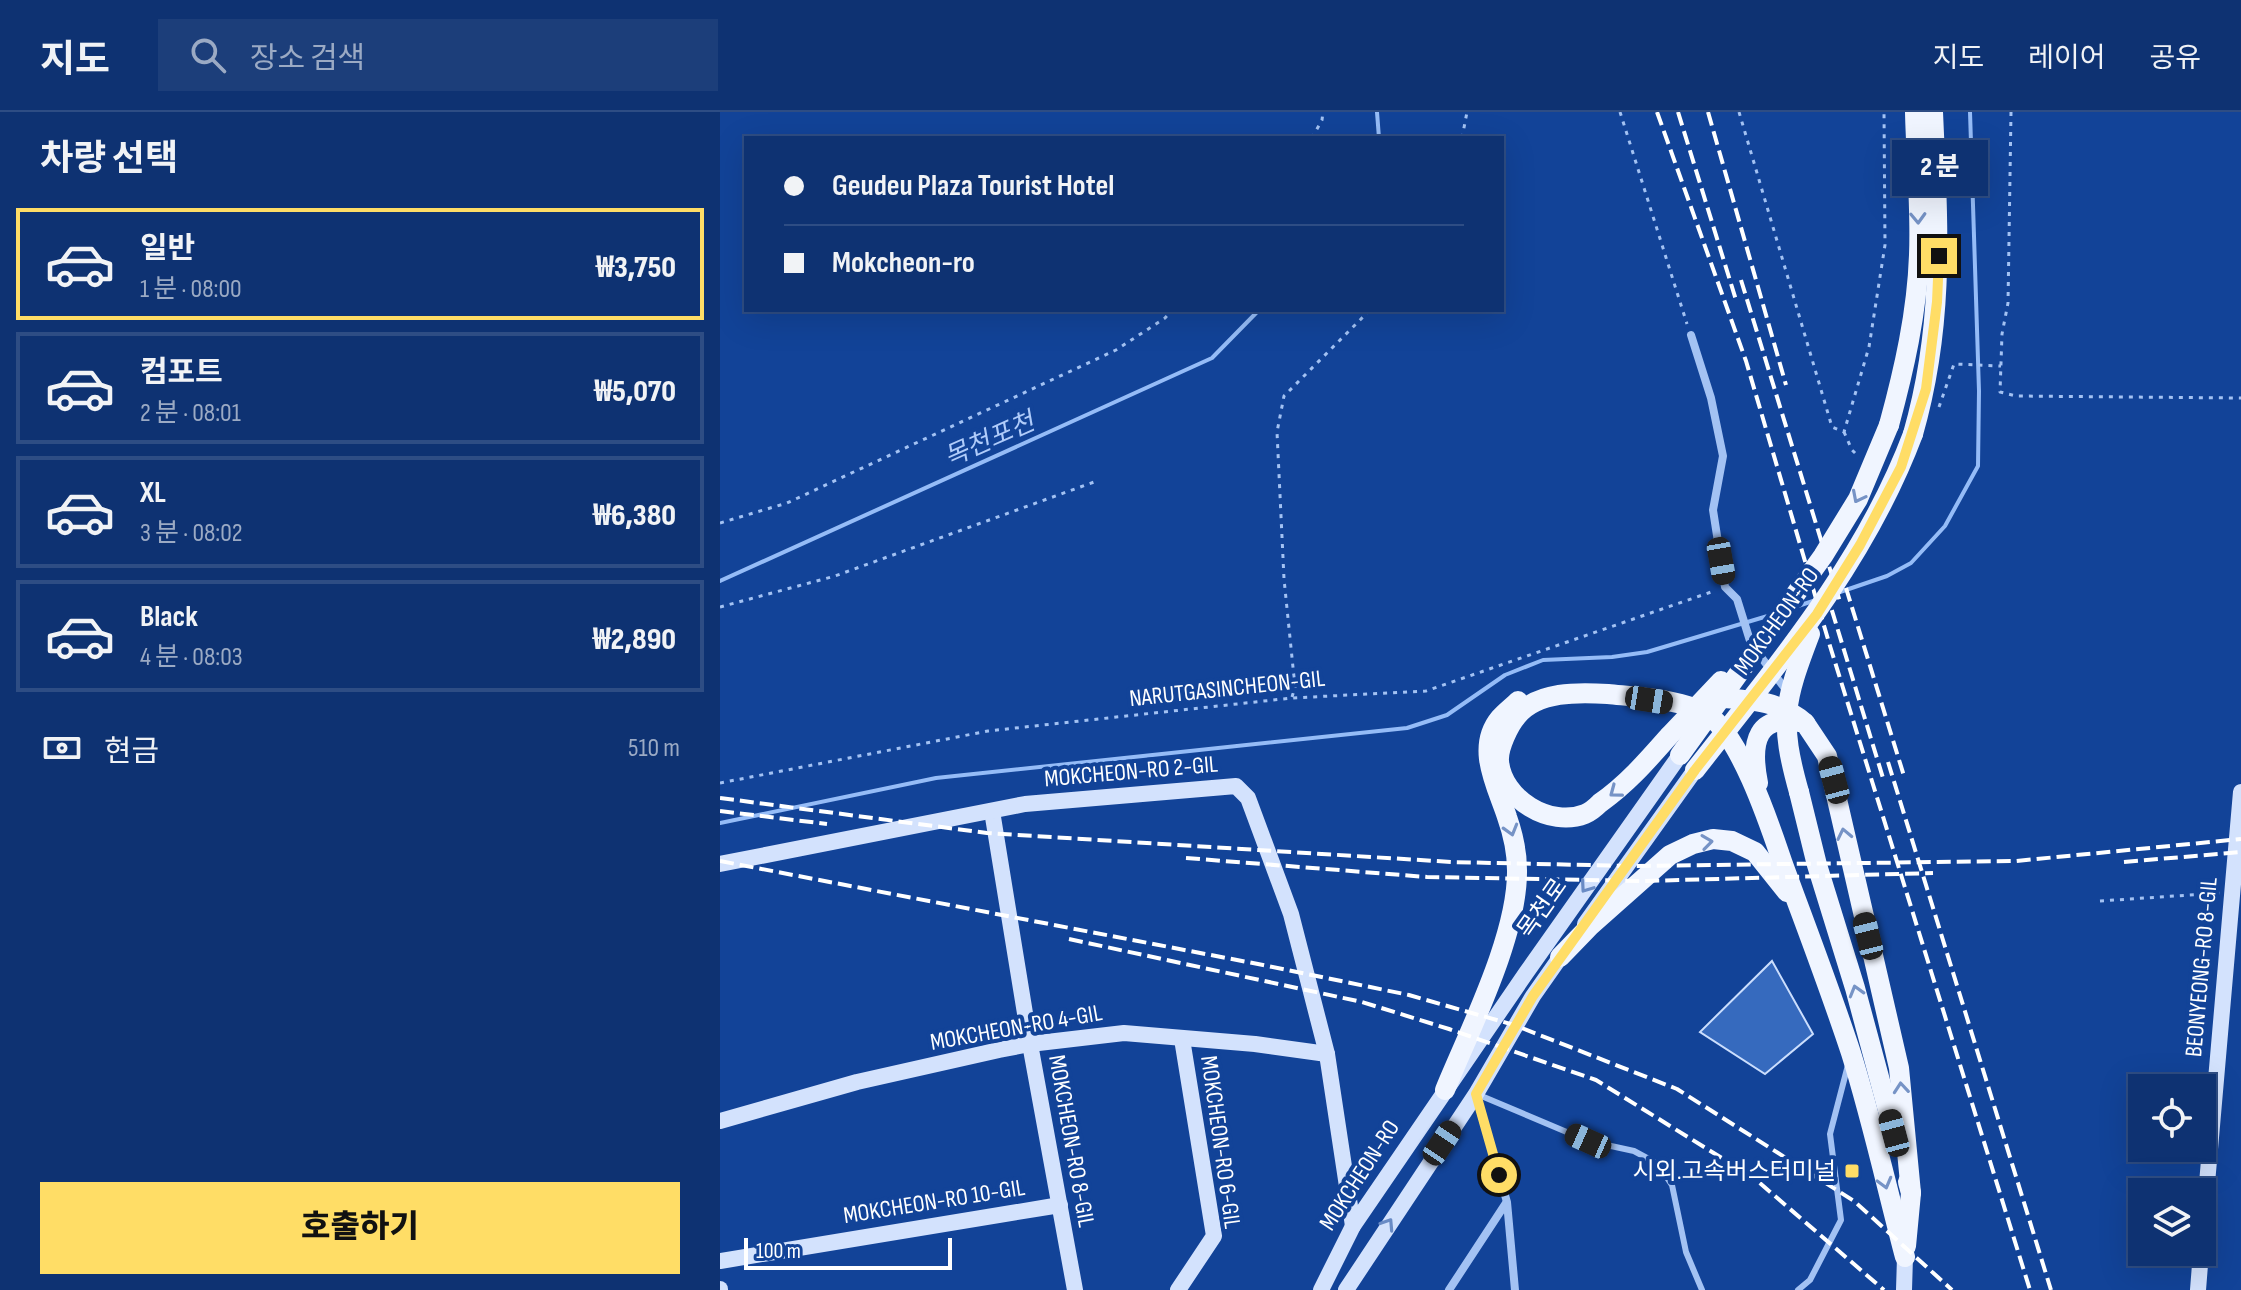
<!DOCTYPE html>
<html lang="ko">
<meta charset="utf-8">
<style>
:root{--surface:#0e3272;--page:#1c3e7a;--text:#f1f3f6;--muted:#9baac4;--line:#2e4d84;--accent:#fd6}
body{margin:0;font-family:"Sofia Sans Condensed","Noto Sans KR",sans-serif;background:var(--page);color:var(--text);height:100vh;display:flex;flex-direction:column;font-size:30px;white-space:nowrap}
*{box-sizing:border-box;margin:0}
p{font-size:26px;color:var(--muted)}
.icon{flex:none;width:44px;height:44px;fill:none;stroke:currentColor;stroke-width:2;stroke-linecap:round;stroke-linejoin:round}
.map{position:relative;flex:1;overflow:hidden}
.sheet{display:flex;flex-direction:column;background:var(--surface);width:720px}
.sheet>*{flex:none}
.banner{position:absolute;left:24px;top:24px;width:760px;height:176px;border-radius:0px;box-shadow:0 8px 32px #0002,0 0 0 2px var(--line);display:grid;align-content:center;height:176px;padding:0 40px;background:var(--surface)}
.tools{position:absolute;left:1408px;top:962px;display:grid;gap:16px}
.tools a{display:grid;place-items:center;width:88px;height:88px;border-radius:0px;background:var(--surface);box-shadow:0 8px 32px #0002,0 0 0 2px var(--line);font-size:40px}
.scale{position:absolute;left:24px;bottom:20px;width:208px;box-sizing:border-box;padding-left:8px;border:4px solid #fff;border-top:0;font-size:22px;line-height:28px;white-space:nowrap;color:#fff;-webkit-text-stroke:6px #124398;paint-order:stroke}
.end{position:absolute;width:36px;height:36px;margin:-18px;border:10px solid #fd6;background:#111;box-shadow:0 0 0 4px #111}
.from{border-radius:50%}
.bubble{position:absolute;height:56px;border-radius:0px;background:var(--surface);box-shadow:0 8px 32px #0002,0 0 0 2px var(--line);font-size:26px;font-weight:800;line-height:56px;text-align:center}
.car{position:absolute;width:24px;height:48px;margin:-24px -12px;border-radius:10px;box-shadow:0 0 6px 2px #0007;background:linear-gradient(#222 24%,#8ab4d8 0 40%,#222 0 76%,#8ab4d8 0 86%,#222 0)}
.banner b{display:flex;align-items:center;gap:28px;height:76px;font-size:30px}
.banner b+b{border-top:2px solid var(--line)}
.banner i{width:20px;height:20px;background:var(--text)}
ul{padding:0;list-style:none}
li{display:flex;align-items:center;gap:24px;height:112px;margin:0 16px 12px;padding:0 24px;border:4px solid var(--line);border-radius:0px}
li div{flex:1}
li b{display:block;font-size:30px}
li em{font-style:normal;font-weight:800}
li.selected{border-color:var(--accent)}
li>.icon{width:72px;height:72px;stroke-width:1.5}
h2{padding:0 40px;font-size:36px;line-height:96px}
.pay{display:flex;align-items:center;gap:20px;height:88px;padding:0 40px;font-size:30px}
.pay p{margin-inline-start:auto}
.button{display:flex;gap:16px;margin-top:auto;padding:16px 40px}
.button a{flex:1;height:92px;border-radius:0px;background:var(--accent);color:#111;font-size:32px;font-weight:800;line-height:92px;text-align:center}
header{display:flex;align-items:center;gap:48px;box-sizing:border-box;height:112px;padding:0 40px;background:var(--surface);border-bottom:2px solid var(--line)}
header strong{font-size:38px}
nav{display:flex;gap:44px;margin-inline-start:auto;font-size:28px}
.search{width:560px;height:72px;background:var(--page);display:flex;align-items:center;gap:20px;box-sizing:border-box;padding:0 28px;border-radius:0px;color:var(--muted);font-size:30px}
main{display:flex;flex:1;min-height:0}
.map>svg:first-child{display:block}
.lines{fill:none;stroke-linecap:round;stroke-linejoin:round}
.stream{stroke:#95bcf7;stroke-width:4}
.building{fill:#366abe;stroke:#cbdefd;stroke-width:2}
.path{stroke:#a3c2f3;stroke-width:3;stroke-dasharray:4 6;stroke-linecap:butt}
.lane{stroke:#a3c2f3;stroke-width:6}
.street{stroke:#a3c2f3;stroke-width:8}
.secondary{stroke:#d3e2fd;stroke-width:16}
.primary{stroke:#f0f5ff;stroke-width:20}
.rail{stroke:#fff;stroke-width:4;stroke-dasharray:14 6;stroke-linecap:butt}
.primary-bridge{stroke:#f0f5ff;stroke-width:20}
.oneway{stroke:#7693c6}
.oneway2{stroke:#698bc5}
.route{stroke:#fd6;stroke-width:10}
.poi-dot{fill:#fd6;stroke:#124398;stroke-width:3}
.labels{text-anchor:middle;stroke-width:8;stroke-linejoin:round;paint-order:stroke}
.street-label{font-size:24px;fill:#fff;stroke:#124398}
.poi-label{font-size:24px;fill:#fff;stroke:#124398;text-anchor:end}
.water-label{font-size:26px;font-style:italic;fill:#b0ccfa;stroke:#124398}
</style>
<header>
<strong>지도</strong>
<div class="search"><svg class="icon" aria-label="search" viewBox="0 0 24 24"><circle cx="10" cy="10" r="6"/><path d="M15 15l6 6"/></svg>장소 검색</div>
<nav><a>지도</a><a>레이어</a><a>공유</a></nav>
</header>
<main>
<section class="sheet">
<h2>차량 선택</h2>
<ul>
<li class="selected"><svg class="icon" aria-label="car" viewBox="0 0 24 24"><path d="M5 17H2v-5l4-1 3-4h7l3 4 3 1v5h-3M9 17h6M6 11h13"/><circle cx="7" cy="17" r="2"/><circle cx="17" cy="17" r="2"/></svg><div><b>일반</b><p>1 분 · 08:00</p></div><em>₩3,750</em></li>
<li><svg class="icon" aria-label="car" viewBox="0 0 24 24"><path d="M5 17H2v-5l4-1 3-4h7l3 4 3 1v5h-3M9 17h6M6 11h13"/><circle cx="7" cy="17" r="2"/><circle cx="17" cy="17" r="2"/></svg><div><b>컴포트</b><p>2 분 · 08:01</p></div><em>₩5,070</em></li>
<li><svg class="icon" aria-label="car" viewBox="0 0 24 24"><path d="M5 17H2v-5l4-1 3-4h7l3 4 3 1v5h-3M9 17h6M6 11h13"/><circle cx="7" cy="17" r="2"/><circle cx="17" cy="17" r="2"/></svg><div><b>XL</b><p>3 분 · 08:02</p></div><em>₩6,380</em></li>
<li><svg class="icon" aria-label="car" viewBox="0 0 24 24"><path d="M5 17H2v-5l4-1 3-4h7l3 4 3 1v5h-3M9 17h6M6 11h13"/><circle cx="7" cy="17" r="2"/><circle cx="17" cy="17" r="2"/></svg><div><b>Black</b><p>4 분 · 08:03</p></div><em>₩2,890</em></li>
</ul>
<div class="pay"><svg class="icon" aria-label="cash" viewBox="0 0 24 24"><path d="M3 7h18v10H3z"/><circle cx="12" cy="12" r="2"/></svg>현금<p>510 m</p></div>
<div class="button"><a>호출하기</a></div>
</section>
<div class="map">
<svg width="1521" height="1178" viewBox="0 0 1521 1178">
<rect width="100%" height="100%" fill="#124398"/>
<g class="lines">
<!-- stream -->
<g class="stream">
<polyline points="657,0 659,26"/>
<polyline points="0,469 492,246 539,198"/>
<polyline points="1120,480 1167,464 1191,451 1225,414 1258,354 1259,279 1250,0"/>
<polyline points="1078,494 1096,488"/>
<polyline points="0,711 216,666 687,616 727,603 785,563 823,548 892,545 927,540 1051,503"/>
</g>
</g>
<!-- building -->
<polygon class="building" points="1052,849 1093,922 1045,962 980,920"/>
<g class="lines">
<!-- path -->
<g class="path">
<polyline points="900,0 967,212"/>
<polyline points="1019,0 1112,315 1124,320 1149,235 1165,133 1164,0"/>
<polyline points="1291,0 1288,191 1282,222 1280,280 1296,284 1521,286"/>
<polyline points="592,26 602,8 603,0"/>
<polyline points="742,26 747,0"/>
<polyline points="1219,295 1234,252 1281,254"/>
<polyline points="1124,320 1132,338 1138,344"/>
<polyline points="0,411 67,391 396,238 445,206 452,198"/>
<polyline points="0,495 115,464 374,370"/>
<polyline points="572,585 575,575 564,467 557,320 564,284 650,198"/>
<polyline points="0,671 268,619 572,586 706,579 994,479"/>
<polyline points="1380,789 1500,781"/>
</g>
<!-- lane -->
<g class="lane">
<polyline points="759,983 868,1029 914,1039 938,1052 952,1073 966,1140 982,1178"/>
<polyline points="1078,1178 1090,1168 1121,1108 1110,1022 1128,953"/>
</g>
<!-- street -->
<g class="street">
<polyline points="971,223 991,286 1003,344 993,398 1005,475 1017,487 1031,532 1067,579"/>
<polyline points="756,984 787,1090 795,1178"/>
<polyline points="729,1178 786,1091"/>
</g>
<!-- secondary -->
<g class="secondary">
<polyline points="272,699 310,932 355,1178"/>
<polyline points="0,752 305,692 516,674 528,686 571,802 607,942 633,1114"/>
<polyline points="865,812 975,658"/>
<polyline points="0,1009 137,970 279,938 310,932 404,921 535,932 607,942"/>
<polyline points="1482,1129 1521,680"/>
<polyline points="0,1149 340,1093"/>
<polyline points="0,1177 0,1178"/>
<polyline points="458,1178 494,1124 462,927"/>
<polyline points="601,1178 633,1114 806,861 960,643"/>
<polyline points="626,1178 756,982 813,884 846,837"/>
<polyline points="1184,1178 1185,1145"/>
<polyline points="1478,1178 1481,1140"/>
</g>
<!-- primary -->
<g class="primary">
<path d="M1169 313C1184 258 1197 201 1199 143 1201 95 1196 47 1195 0"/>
<path d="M1193 322C1225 210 1218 115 1213 0"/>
<path d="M988 585C1023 588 1057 586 1085 611"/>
<path d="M949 624C927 649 907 672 880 691 876 695 870 700 865 702 830 716 782 687 779 649 778 636 789 613 797 604 817 579 859 580 888 582 916 585 964 587 988 603 1021 625 1050 714 1063 752 1086 815 1110 877 1131 941 1152 1008 1167 1077 1185 1145"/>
<path d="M1038 671C1030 630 1036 600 1085 611L1107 644 1179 956 1191 1081"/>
<polyline points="1079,680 1097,753 1135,876 1176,1028"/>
<polyline points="840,845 870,814 950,743 973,732 993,727 1012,729 1035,740 1067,780"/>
<path d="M725 978C750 917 798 823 797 758 797 740 793 722 787 705 777 674 755 636 780 606 785 600 792 595 798 589"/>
<polyline points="1186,1134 1191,1081 1188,1070"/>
</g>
<!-- rail -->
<g class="rail">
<polyline points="937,0 1026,249 1110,534 1310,1178"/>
<polyline points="958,0 1016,188"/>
<polyline points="988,0 1066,273"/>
<polyline points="1021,168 1121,493"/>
<polyline points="1126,476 1184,664"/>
<polyline points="1106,479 1163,666"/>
<polyline points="1168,650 1331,1178"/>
<polyline points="0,686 267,721 731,750 911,754 1296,749 1521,727"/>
<polyline points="0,699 107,712"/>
<polyline points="466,746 707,765 923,769 1213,761"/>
<polyline points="0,749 543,853 689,883 794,913 957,977 1134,1089 1232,1178"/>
<polyline points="1404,750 1521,740"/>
<polyline points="349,827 642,890 729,917 876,968 1034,1066 1164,1178"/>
</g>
<!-- primary-bridge -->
<g class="primary-bridge">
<polyline points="949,624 1001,569"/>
<polyline points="960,643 1103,444 1138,387 1169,313"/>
<path d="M975 658C1059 551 1145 450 1193 322"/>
<path d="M1079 680C1059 609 1064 590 1090 522"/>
</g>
</g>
<!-- one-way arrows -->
<defs><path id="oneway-chevron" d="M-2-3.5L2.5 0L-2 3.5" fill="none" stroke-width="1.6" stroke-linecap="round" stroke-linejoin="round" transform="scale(2)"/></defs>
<g class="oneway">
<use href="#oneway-chevron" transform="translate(1198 106) rotate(88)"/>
<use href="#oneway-chevron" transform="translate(1138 385) rotate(117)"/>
<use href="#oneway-chevron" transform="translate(895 680) rotate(143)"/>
<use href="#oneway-chevron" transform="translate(791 718) rotate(74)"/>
<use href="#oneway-chevron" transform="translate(1124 722) rotate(-102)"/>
<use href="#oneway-chevron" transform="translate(987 730) rotate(-8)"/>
<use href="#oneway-chevron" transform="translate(1136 879) rotate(-106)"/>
<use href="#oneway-chevron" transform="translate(1181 976) rotate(-95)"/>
<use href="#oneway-chevron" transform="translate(1165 1071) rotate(75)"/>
</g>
<g class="oneway2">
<use href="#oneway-chevron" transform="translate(866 775) rotate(125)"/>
<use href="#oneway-chevron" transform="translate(668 1112) rotate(-57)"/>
</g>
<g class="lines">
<!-- route -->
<polyline class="route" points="779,1063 756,982 813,884 975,658 1097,502 1140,433 1181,355 1206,277 1217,190 1219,144"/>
</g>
<!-- markers -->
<rect class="poi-dot" x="1124" y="1051" width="16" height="16" rx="4"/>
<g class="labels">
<!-- street labels -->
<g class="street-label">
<text transform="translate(1056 509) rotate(-54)" y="8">MOKCHEON-RO</text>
<text transform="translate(507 576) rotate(-6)" y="8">NARUTGASINCHEON-GIL</text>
<text transform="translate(411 659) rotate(-5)" y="8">MOKCHEON-RO 2-GIL</text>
<text transform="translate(822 796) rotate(-55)" y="8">목천로</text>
<text transform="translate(1481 855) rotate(-85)" y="8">BEONYEONG-RO 8-GIL</text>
<text transform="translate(296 915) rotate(-10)" y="8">MOKCHEON-RO 4-GIL</text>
<text transform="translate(352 1029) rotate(80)" y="8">MOKCHEON-RO 8-GIL</text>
<text transform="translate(501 1030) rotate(82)" y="8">MOKCHEON-RO 6-GIL</text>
<text transform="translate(639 1063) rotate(-57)" y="8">MOKCHEON-RO</text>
<text transform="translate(214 1089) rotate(-9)" y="8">MOKCHEON-RO 10-GIL</text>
</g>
<!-- poi labels -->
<g class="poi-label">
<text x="1116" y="1067">시외.고속버스터미널</text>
</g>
<!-- water labels -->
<g class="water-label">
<text transform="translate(269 327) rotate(-24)" y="9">목천포천</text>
</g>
</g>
</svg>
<div class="tools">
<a><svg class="icon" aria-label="locate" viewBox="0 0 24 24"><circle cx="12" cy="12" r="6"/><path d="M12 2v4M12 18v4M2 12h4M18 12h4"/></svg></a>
<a><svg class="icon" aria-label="layers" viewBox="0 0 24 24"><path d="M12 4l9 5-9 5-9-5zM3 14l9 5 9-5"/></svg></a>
</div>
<div class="scale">100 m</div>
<i class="end from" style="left:779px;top:1063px"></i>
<i class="end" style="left:1219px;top:144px"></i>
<div class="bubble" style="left:1172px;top:28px;width:96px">2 분</div>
<i class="car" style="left:1001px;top:449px;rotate:170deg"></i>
<i class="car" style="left:929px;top:588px;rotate:99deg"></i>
<i class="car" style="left:1114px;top:668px;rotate:345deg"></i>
<i class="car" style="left:1148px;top:824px;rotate:346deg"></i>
<i class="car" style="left:1174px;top:1021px;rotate:345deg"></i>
<i class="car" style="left:868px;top:1029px;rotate:294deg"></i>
<i class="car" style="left:722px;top:1031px;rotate:34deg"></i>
<div class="banner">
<b><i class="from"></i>Geudeu Plaza Tourist Hotel</b>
<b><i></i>Mokcheon-ro</b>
</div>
</div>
</main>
